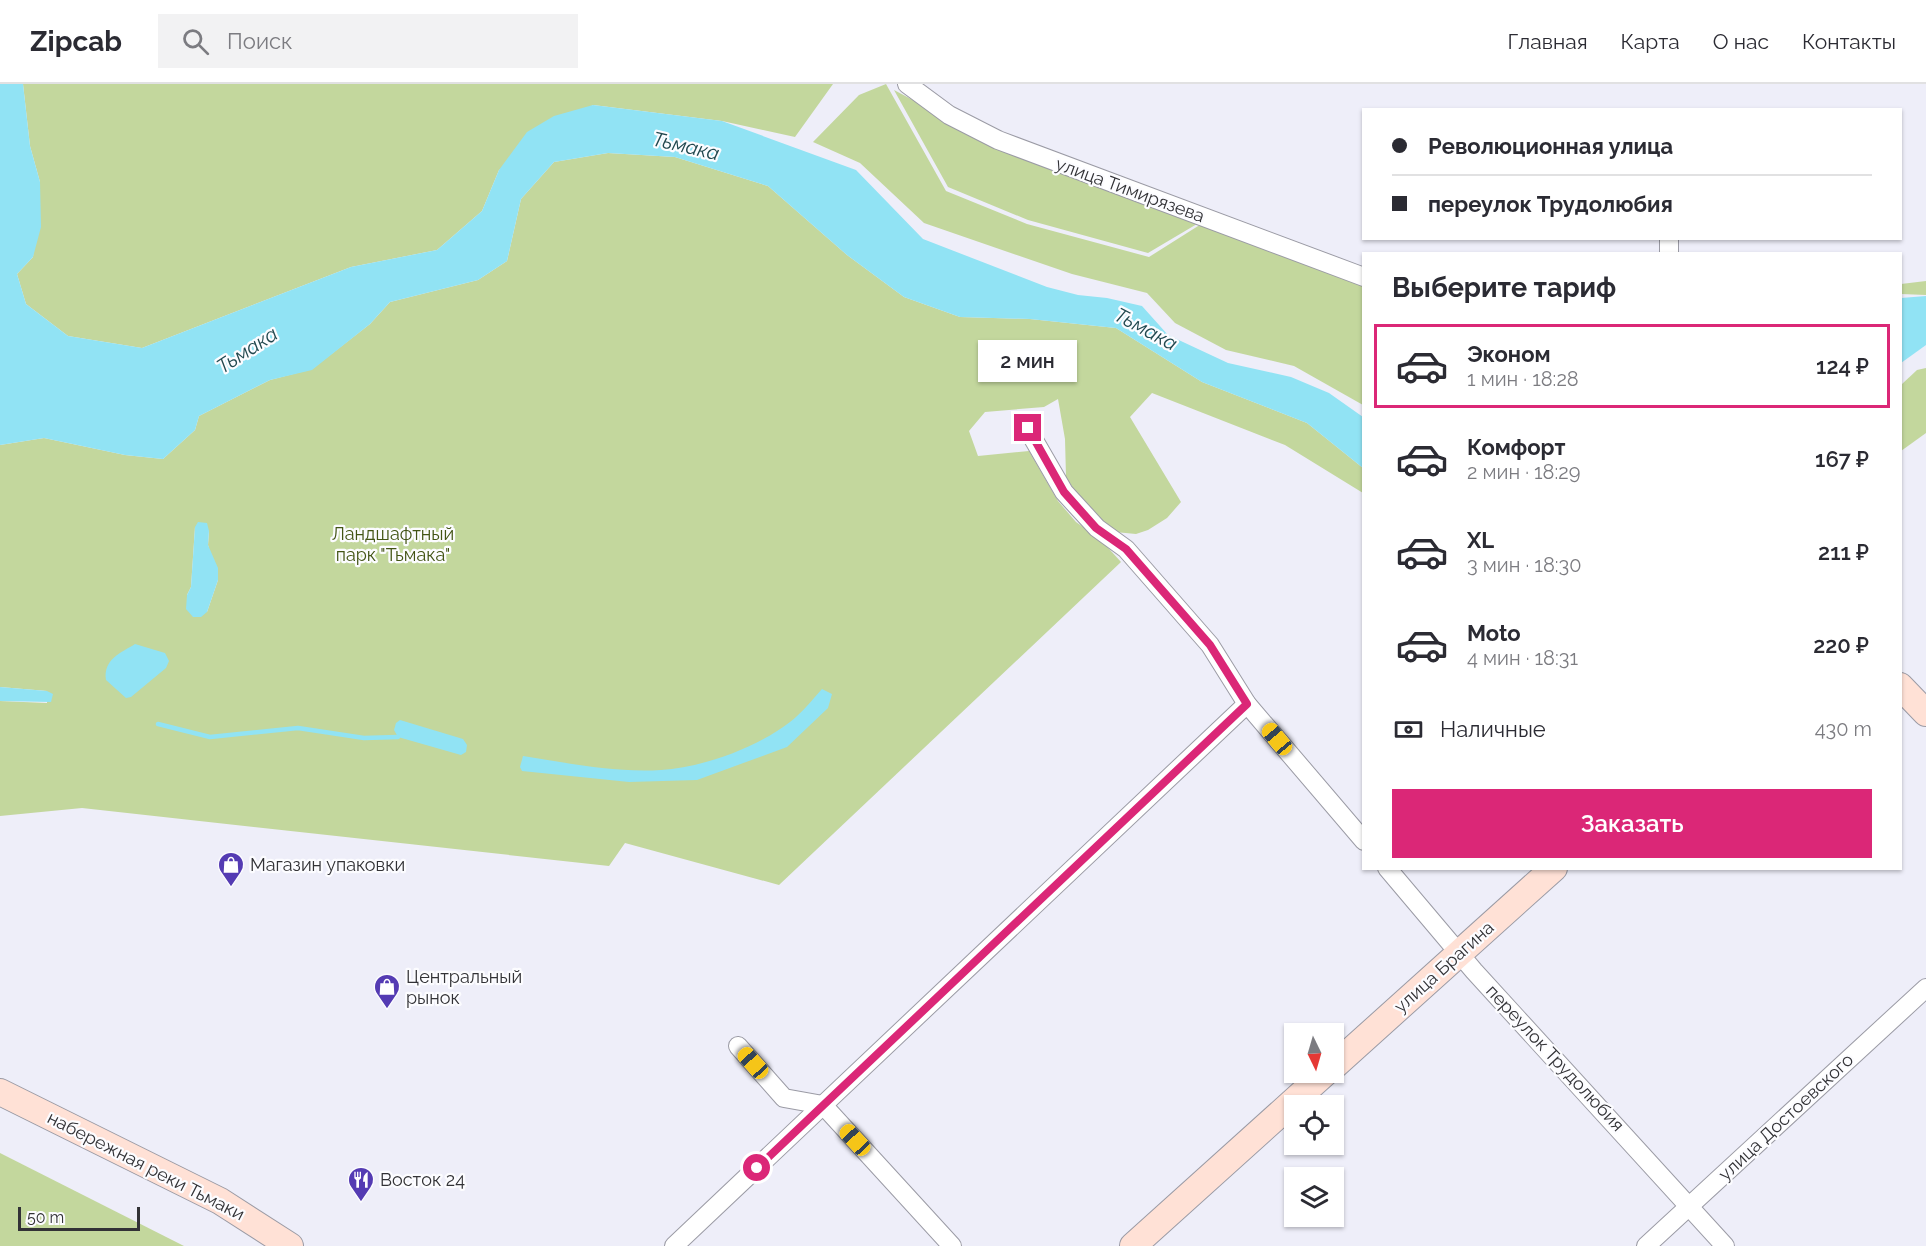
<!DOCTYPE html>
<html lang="ru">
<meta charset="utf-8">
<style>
:root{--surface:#fff;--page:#f2f2f3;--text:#2b2b33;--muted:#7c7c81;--line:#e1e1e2;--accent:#db2777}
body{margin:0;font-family:Raleway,sans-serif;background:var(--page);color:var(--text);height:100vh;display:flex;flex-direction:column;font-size:22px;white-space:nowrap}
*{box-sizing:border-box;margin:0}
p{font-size:20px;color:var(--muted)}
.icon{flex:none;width:33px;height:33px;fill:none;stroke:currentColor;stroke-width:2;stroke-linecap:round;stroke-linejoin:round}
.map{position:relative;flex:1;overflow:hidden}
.sheet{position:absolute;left:1362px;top:168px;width:540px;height:618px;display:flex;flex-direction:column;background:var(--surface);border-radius:0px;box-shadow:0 2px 4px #0004}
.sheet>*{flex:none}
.hud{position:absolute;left:1362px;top:24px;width:540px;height:132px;border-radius:0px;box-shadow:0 2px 4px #0004;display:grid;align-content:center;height:132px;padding:0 30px;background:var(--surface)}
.needle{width:39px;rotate:175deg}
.controls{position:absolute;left:1284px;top:939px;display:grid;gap:12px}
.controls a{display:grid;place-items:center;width:60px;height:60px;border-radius:0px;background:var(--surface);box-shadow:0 2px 4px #0004;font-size:30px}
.scale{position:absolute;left:18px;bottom:15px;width:122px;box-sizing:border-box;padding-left:6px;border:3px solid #323236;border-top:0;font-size:16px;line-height:21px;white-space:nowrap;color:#323236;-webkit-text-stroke:4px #fcfcff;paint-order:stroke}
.end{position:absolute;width:27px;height:27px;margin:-14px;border:8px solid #db2777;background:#fff;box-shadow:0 0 0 3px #fff}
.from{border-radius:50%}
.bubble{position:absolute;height:42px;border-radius:0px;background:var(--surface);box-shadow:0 2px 4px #0004;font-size:20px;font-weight:600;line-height:42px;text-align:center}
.car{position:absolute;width:18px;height:36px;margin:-18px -9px;border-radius:8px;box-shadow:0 0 4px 2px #0007;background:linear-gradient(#f5c518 24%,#345 0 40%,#f5c518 0 76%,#345 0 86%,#f5c518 0)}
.hud b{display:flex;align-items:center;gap:21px;height:57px;font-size:22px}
.hud b+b{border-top:2px solid var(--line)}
.hud i{width:15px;height:15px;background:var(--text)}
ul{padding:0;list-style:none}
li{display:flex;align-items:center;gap:18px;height:84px;margin:0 12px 9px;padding:0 18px;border:3px solid transparent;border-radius:0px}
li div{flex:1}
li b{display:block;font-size:22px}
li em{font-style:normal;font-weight:600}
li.current{border-color:var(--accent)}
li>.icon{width:54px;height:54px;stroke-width:1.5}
h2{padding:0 30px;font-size:27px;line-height:72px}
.pay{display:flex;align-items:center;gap:15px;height:66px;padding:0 30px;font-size:22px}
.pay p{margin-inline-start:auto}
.button{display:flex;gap:12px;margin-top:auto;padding:12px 30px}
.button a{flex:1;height:69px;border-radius:0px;background:var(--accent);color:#fff;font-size:24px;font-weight:600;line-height:69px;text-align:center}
header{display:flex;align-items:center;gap:36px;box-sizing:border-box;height:84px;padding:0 30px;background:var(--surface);border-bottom:2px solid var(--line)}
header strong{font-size:28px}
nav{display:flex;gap:33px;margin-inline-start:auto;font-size:21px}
.search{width:420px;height:54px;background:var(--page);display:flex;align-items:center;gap:15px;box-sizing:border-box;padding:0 21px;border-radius:0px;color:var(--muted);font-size:22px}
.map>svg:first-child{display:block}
.green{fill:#c3d79d;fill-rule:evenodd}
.water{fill:#91e3f4}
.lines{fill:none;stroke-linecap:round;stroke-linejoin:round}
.stream{stroke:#91e3f4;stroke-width:4.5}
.street-casing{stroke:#9b9ba5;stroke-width:20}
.secondary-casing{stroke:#9b9ba5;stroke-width:28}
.street{stroke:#fff;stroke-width:18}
.secondary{stroke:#ffe1d6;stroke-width:26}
.route{stroke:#db2777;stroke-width:8}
.labels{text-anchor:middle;stroke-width:4.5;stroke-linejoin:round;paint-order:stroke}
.street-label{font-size:18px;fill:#323236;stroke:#fcfcff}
.park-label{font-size:18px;fill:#425414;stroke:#fcfcff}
.poi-label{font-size:18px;fill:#323236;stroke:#fcfcff;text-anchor:start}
.water-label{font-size:20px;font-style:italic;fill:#21484f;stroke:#fcfcff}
</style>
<header>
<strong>Zipcab</strong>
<div class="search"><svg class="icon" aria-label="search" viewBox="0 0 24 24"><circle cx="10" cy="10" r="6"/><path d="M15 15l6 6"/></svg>Поиск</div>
<nav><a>Главная</a><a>Карта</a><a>О нас</a><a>Контакты</a></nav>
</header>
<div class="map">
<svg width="1926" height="1162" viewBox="0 0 1926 1162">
<rect width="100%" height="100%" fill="#eeeef9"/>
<!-- green -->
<g class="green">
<polygon points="23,0 833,0 795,53 722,37 593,21 499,86 482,127 437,166 351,183 142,264 68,252 26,220 17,190 33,173 40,98 30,62"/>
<polygon points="886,0 946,107 1027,140 1149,173 1206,137 1363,192 1363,321 1294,282 1226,266 1175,239 1147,209 1072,190 924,139 860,79 813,58 859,11"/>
<polygon points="894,6 988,56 1202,137 1148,169 1028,136 948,103"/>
<path d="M608 69 675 73 768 102 847 171 904 213 960 233 1030 235 1116 244 1202 298 1307 339 1363 384V409L1285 361 1152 309 1130 333 1181 418 1167 434 1148 446 1136 450 1115 448 1083 420 1066 393 1065 355 1058 315 1044 323 985 328 969 347 978 372 1029 367 1058 417 1076 438 1100 455 1121 478 779 801 625 759 609 782 82 724 0 732V617L47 619V607L0 603V361L44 354 125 371 163 375 195 346 199 332 270 296 312 285 370 240 390 218 478 196 507 177 521 115 554 78ZM195 443 209 447 208 461 218 496 207 528 187 511 191 503Z"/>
<polygon points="1926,197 1926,211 1901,210 1901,200"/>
<polygon points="1926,284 1926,349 1901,367 1901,301 1917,286"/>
<polygon points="0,1069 184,1162 0,1162"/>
</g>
<!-- water -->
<g class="water">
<polygon points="0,0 23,0 30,62 40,98 41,143 33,173 17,190 26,220 68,252 142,264 351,183 437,166 482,127 499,86 527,48 554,32 593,21 722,37 856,86 923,155 1047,203 1078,211 1107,214 1142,222 1168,251 1228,279 1291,293 1329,309 1363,333 1363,384 1307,339 1202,298 1116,244 1030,235 960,233 904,213 847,171 768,102 675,73 608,69 554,78 521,115 507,177 478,196 390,218 370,240 312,286 270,296 199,332 195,346 163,375 125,371 44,354 0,361"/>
<polygon points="1926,212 1926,261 1901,279 1901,214"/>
<polygon points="198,438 207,439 209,447 208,461 218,484 218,496 207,528 201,533 193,533 186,525 187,511 191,503 195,443"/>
<path d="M135 560 165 569 169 577 166 584 131 613 126 614 106 596C103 575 121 569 135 560Z"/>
<polygon points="0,603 47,607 53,610 51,618 0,617"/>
<path d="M822 605 832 610 828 624 787 663 697 696 629 698 522 687 520 683 523 672C568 679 616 689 661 686 704 683 756 664 790 638 802 629 812 616 822 605Z"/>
<polygon points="400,636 463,655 467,661 466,668 461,671 398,653 394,646 396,639"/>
</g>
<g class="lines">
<!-- stream -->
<polyline class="stream" points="158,640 210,653 298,644 364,654 398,653"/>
<defs>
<g id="street">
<polyline points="907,0 949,31 998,56 1364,193"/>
<polyline points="1669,154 1669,170"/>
<polyline points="1027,344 1064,408 1097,444 1126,465 1210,561 1247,620 1364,757"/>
<polyline points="1387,784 1474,887 1725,1162"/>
<polyline points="738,962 784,1014 823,1021 952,1162"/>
<polyline points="674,1162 1247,620"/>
<polyline points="1646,1162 1926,904"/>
</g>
<g id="secondary">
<polyline points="1900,602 1926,629"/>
<polyline points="1334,982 1554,784"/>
<polyline points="0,1008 220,1117 290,1162"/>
<polyline points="1133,1162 1326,988"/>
</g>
</defs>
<!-- street casing -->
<use href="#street" class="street-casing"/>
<!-- secondary casing -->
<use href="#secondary" class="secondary-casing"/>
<!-- street -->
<use href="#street" class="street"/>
<!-- secondary -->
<use href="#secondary" class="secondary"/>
</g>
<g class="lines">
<!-- route -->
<polyline class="route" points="757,1084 1247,620 1210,561 1126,465 1096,444 1064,408 1028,344"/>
</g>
<!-- icons -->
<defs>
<symbol id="shop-pin" viewBox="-11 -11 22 30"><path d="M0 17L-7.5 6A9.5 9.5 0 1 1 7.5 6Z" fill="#543bb3" stroke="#fcfcff"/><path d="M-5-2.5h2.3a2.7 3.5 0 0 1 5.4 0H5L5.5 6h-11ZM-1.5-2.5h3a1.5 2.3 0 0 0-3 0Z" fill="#fff"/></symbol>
<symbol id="restaurant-pin" viewBox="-11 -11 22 30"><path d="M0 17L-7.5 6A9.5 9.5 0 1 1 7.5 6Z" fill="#543bb3" stroke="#fcfcff"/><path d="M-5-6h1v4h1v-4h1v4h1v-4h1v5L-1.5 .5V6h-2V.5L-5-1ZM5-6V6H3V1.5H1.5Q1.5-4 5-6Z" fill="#fff"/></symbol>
</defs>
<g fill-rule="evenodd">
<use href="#shop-pin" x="216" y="766" width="30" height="40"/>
<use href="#shop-pin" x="372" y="888" width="30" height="40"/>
<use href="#restaurant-pin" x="346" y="1081" width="30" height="40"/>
</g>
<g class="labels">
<!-- street labels -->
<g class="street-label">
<text transform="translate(1130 106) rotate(20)" y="6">улица Тимирязева</text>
<text transform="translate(1444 883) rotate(-42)" y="6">улица Брагина</text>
<text transform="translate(1555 974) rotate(47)" y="6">переулок Трудолюбия</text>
<text transform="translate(1786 1033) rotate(-43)" y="6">улица Достоевского</text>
<text transform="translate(146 1082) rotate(27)" y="6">набережная реки Тьмаки</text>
</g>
<!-- park labels -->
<g class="park-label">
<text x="393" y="456">Ландшафтный<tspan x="393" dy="21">парк "Тьмака"</tspan></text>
</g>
<!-- poi labels -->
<g class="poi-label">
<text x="250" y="787">Магазин упаковки</text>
<text x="406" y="899">Центральный<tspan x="406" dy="21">рынок</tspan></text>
<text x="380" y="1102">Восток 24</text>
</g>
<!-- water labels -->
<g class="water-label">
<text transform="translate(686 62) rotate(13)" y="7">Тьмака</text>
<text transform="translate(1146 245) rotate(28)" y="7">Тьмака</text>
<text transform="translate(247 266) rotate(-33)" y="7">Тьмака</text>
</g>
</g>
</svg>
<div class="controls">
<a><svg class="needle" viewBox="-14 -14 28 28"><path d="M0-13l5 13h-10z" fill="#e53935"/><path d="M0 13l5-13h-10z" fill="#7c7c81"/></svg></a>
<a><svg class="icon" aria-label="locate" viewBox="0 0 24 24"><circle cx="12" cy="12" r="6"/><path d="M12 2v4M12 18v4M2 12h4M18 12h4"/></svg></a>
<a><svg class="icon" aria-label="layers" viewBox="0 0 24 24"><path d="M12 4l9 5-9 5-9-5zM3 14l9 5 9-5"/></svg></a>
</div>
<div class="scale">50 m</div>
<i class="end from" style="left:757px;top:1084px"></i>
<i class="end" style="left:1028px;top:344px"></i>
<div class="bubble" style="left:978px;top:256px;width:99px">2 мин</div>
<i class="car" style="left:1277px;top:655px;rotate:320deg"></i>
<i class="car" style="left:753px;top:979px;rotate:318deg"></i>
<i class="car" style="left:855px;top:1056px;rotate:317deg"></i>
<div class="hud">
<b><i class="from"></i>Революционная улица</b>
<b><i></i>переулок Трудолюбия</b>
</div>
<section class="sheet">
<h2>Выберите тариф</h2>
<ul>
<li class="current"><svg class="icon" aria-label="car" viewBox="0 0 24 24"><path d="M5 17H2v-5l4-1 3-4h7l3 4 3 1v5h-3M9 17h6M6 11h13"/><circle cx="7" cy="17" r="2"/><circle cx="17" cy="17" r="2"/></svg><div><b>Эконом</b><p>1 мин · 18:28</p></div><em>124 ₽</em></li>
<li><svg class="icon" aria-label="car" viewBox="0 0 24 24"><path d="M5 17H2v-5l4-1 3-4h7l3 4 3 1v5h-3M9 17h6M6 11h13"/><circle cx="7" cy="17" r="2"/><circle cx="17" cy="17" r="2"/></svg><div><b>Комфорт</b><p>2 мин · 18:29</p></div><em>167 ₽</em></li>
<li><svg class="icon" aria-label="car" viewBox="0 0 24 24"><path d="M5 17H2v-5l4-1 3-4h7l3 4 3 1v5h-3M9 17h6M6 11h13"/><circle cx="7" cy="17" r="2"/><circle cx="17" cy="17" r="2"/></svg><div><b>XL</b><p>3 мин · 18:30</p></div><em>211 ₽</em></li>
<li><svg class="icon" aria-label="car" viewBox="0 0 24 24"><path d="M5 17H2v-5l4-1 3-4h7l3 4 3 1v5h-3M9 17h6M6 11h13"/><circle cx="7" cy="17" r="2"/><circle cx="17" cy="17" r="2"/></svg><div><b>Moto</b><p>4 мин · 18:31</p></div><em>220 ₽</em></li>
</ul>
<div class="pay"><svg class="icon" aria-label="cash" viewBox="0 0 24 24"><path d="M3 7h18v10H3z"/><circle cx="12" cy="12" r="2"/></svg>Наличные<p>430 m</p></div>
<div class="button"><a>Заказать</a></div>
</section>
</div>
